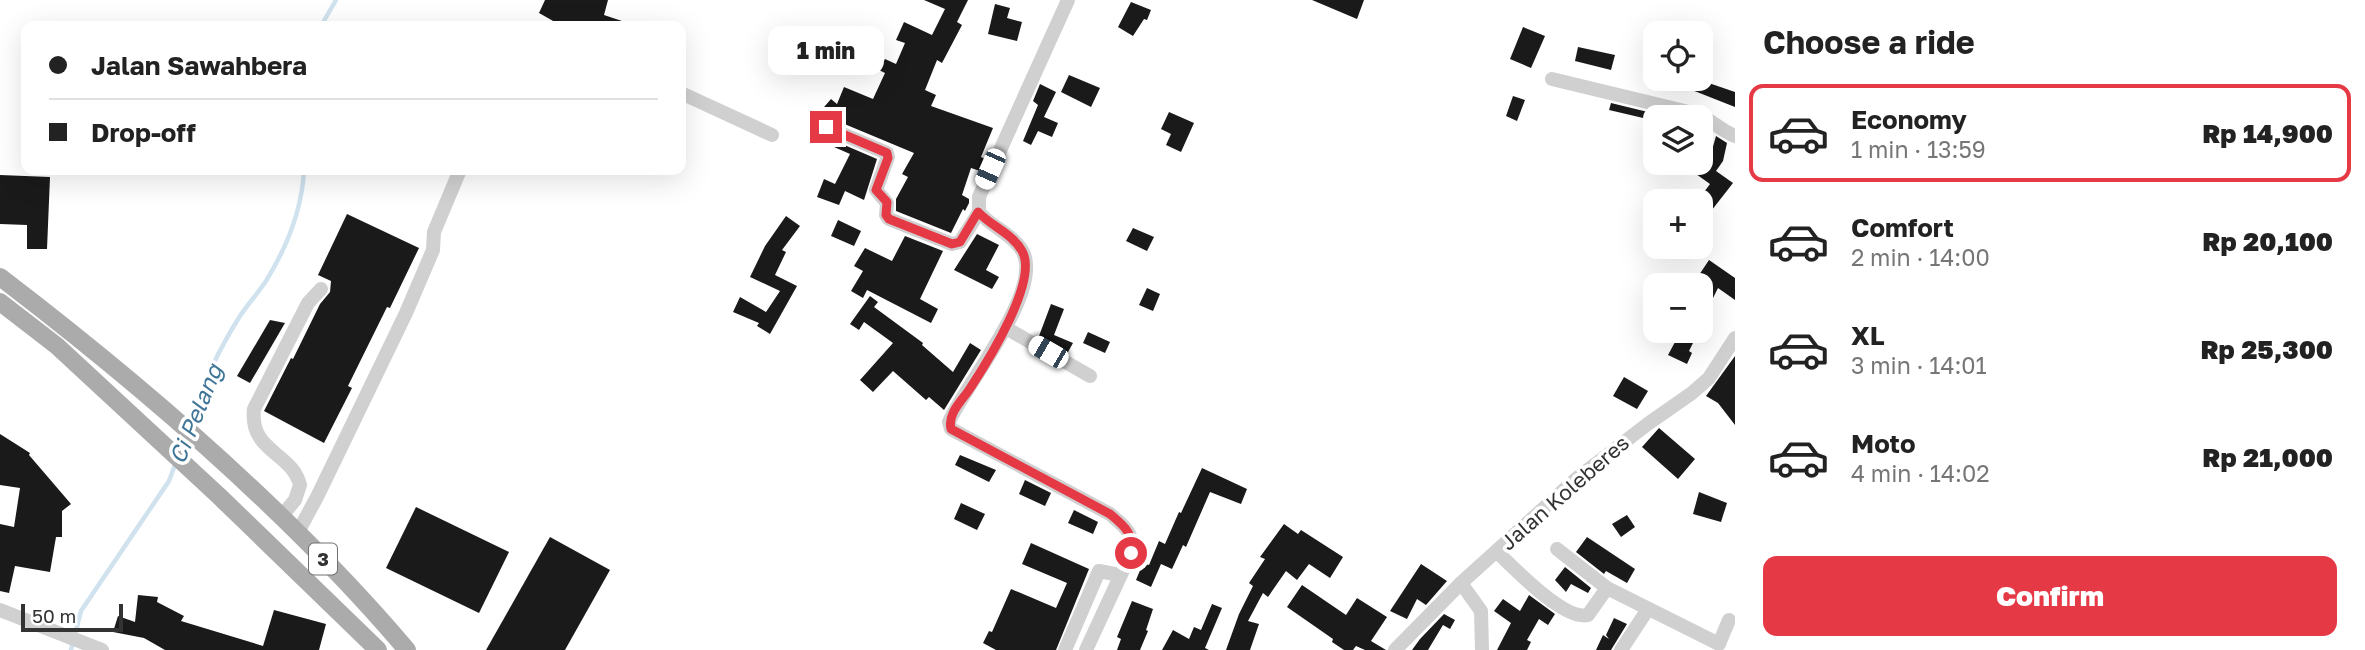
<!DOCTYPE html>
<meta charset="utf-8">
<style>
:root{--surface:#fff;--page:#f2f2f2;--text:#222;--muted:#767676;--line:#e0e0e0;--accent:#e63946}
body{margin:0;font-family:"Golos Text",sans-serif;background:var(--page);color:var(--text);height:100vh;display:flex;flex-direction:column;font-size:26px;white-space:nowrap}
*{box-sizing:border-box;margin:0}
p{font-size:23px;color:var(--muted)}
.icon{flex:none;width:38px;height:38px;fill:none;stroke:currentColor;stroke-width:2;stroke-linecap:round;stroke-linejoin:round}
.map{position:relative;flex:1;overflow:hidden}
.drawer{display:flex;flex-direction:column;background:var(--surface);width:630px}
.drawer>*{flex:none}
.banner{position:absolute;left:21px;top:21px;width:665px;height:154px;border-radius:14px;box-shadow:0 7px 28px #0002;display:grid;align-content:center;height:154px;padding:0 28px;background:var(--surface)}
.buttons{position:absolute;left:1643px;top:21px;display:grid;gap:14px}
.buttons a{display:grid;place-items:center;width:70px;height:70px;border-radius:14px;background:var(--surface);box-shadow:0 7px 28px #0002;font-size:35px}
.scale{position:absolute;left:21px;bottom:18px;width:102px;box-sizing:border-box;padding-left:7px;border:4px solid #333;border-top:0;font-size:19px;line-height:24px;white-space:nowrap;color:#333;-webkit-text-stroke:5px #fff;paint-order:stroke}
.end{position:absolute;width:32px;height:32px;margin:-16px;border:9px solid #e63946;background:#fff;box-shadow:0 0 0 4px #fff}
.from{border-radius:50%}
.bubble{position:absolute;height:49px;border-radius:14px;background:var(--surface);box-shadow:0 7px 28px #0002;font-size:23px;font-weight:800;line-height:49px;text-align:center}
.car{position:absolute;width:21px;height:42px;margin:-21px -10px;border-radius:9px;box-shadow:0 0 5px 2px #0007;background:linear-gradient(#fff 24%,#345 0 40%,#fff 0 76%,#345 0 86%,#fff 0)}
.banner b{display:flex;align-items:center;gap:24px;height:66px;font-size:26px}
.banner b+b{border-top:2px solid var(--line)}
.banner i{width:18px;height:18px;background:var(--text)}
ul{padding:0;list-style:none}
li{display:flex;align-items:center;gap:21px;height:98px;margin:0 14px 10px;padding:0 14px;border:4px solid transparent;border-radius:14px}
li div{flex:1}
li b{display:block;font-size:26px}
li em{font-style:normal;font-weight:800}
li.selected{border-color:var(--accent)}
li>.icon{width:63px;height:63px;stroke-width:1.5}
h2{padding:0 28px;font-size:32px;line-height:84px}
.button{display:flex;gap:14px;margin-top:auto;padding:14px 28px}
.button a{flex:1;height:80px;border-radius:14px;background:var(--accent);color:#fff;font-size:28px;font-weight:800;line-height:80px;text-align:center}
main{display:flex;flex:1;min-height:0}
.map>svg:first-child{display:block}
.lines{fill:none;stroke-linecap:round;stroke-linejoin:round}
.stream{stroke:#cfe2ee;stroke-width:4.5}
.building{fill:#1a1a1a}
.minor{stroke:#d0d0d0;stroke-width:14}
.major{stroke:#ababab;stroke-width:18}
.route{stroke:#e63946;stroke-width:9}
.labels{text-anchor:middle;stroke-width:7;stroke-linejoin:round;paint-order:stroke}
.shield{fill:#fff;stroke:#707070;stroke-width:2}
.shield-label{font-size:19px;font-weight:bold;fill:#333}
.street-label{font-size:21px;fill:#333;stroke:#fff}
.water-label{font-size:23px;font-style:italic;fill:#3f7597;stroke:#fff}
</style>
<main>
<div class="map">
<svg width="1735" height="650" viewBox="0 0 1735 650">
<rect width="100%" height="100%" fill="#fff"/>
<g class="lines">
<!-- stream -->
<g class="stream">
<polyline points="321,26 336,0"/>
<path d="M189 424C201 388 219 349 240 316 248 304 258 293 266 281 287 247 302 210 304 170"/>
<polyline points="178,454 185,436"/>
<polyline points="71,650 81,611 169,481 176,462"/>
</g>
</g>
<!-- building -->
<g class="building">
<polygon points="545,0 608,0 604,15 631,24 631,26 562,26 539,13"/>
<polygon points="924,0 968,0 957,22 962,25 942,63 937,60 925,90 936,95 931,106 993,128 981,157 985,159 980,171 971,168 962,195 969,199 969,203 965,211 963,209 951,233 896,211 896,199 908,177 902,174 914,153 830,118 824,118 818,114 831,99 837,104 844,87 873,99 885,73 879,70 885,59 896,64 905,43 896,40 904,22 932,35 945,9"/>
<polygon points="1312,0 1364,0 1357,19"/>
<polygon points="1131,2 1151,10 1147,20 1144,19 1133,36 1118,27"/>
<polygon points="995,4 1010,8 1007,18 1022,22 1017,41 988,34"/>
<polygon points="1523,27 1545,36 1531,68 1510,59"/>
<polygon points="1578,47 1615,55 1611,70 1575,61"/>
<polygon points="1069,75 1100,88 1091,107 1061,92"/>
<polygon points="1664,79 1697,79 1735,92 1735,107"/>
<polygon points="1040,84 1056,92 1044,117 1058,123 1052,137 1038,131 1031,145 1023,141 1038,105 1033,101"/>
<polygon points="1513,96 1525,100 1517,121 1506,116"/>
<polygon points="1611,103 1656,114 1656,121 1609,110"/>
<polygon points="1169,112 1194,123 1181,152 1166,145 1171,134 1161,129"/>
<polygon points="1716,136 1727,143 1723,161 1716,171 1733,183 1701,224 1701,196 1710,184 1696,174 1712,150"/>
<polygon points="828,138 877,159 864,200 845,191 839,205 817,197 824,179 835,184 850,154 825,143"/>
<polygon points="0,175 50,177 47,249 27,249 27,225 0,224"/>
<polygon points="347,214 419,248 390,308 387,307 348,386 352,388 324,443 264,411 291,358 293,359 320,304 330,292 331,281 318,275"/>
<polygon points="786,216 800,226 782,250 786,252 775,275 797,286 770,334 757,326 759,323 733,312 740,297 766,312 780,291 750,277 765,246"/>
<polygon points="838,220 861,231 854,246 831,236"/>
<polygon points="1133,228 1154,237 1147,251 1126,241"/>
<polygon points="977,234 999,245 986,270 999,277 992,289 954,270"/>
<polygon points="905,236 943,251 920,299 938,309 931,323 867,290 863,298 851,291 863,271 854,266 865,248 892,261"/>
<polygon points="1709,260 1735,278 1735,300 1718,288 1713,298 1701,293 1701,285 1698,285 1701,277 1699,275"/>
<polygon points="1147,288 1160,294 1153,311 1139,305"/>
<polygon points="870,296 878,302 874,307 923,343 922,345 953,372 970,343 981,350 944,410 929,397 926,400 893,371 873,392 860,380 893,343 864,322 859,330 850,324"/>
<polygon points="1051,304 1064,309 1054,335 1073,343 1068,352 1039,336"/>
<polygon points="270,320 285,323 250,383 237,376"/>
<polygon points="1681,331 1699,331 1689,351 1692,353 1687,364 1668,355"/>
<polygon points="1088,332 1110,342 1105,353 1083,343"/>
<polygon points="1735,356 1735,425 1718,403 1706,396"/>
<polygon points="1624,377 1648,391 1637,409 1613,396"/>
<polygon points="1659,428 1695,459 1678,479 1642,447"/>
<polygon points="0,434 30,453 29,455 71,504 62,511 62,537 56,537 50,572 15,566 9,593 0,591 0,524 14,527 20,488 0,485"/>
<polygon points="960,455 996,470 989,482 955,465"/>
<polygon points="1202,468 1247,489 1241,504 1210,492 1186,547 1183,545 1172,569 1161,564 1151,587 1136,580 1143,563 1149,565 1159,541 1165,544 1179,512 1181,513"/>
<polygon points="1025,480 1051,493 1045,506 1019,494"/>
<polygon points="1699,492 1727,503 1721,522 1693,514"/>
<polygon points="961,503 985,514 977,530 954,519"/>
<polygon points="416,507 509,552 479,613 386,568"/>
<polygon points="1074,510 1098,522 1093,534 1068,523"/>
<polygon points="1627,515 1635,527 1621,537 1612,524"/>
<polygon points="1284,524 1298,534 1301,530 1343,557 1330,578 1309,564 1297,580 1286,571 1268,597 1263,593 1248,621 1259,624 1250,650 1226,650 1239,614 1253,586 1249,583 1265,559 1260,557"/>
<polygon points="550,537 610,570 565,650 486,650"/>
<polygon points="1587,537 1635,569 1627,583 1606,571 1604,574 1576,552"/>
<polygon points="1031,543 1089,569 1056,650 996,650 983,643 989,631 992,632 1011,589 1056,608 1067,583 1022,564"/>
<polygon points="1421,564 1447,581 1426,605 1417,599 1407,619 1390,611"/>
<polygon points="1565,567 1591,588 1588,593 1571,584 1566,592 1555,580"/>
<polygon points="1302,585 1346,615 1357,598 1387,617 1371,641 1386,650 1365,650 1356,646 1353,650 1344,650 1332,642 1333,639 1287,607"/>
<polygon points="138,595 158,597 157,602 184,616 181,621 263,646 274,610 326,624 319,650 165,650 144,638 113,632 118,616 135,622"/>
<polygon points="1529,595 1555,614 1548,625 1539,619 1527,640 1531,642 1527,650 1497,650 1511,623 1494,611 1503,599 1520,611"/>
<polygon points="1132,601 1153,609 1146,630 1148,631 1140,650 1117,650 1121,639 1117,637"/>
<polygon points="1212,604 1222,608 1205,648 1209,650 1162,650 1173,630 1189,639 1194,627 1201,630"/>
<polygon points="1444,614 1455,620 1450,629 1443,625 1428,650 1412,650 1420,639"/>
<polygon points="1614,618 1627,624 1611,650 1596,650 1603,635 1609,639 1606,635"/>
</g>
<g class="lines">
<!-- minor -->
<g class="minor">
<path d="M1068 0 979 197V212C991 227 1014 235 1023 252 1043 292 965 385 949 422L951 429 1110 514C1124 526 1135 533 1131 553L1086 650"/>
<path d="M1552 79 1697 114C1712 120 1720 130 1735 136"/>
<polyline points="681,93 772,135"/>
<polyline points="826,127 887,153 888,157 876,190 887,203 886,215 889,219 952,244 960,242 979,212"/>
<polyline points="1006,328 1090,376"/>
<path d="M280 518 295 500 300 485C292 452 249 452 254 409L308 303 321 289"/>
<polyline points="297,534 318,495 406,313 433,250 434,232 460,170"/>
<polyline points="1557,549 1607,588"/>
<path d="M1497 552C1514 568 1564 621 1588 615L1607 588 1719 644 1729 620"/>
<polyline points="1461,583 1481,611 1482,650"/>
<polyline points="0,610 102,650"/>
<polyline points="1065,650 1099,571 1120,575"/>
<polyline points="1395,650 1461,583 1576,479 1649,423 1692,393 1709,378 1735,338"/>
<polyline points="1621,650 1648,609"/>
</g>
<!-- major -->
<g class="major">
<path d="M0 277C144 387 290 512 407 650"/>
<polyline points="0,302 57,346 219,496 378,650"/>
</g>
</g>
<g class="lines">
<!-- route -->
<path class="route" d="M826 127 887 153 888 158 876 190 887 202 886 215 889 219 952 244 960 242 978 212C991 226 1013 234 1022 251 1039 280 988 361 971 387 963 400 947 413 951 429L1110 514C1124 526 1134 533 1131 553"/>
</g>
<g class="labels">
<!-- shield labels -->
<rect class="shield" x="309" y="543.5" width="28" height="31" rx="5"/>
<g class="shield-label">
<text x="323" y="566">3</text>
</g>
<!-- street labels -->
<g class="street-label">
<text transform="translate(1565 493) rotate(-41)" y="7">Jalan Koleberes</text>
</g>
<!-- water labels -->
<g class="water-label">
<text transform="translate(196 414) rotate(-68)" y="8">Ci Pelang</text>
</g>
</g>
</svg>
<div class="buttons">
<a><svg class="icon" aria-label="locate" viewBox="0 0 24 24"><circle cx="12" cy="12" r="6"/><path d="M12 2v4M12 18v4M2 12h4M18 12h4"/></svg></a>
<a><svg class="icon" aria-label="layers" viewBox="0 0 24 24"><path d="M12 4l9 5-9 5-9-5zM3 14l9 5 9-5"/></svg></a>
<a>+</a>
<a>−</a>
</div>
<div class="scale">50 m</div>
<i class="end from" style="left:1131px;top:553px"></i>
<i class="end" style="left:826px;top:127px"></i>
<div class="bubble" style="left:768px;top:26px;width:116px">1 min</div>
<i class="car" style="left:990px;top:169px;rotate:204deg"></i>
<i class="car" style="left:1048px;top:352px;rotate:300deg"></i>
<div class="banner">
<b><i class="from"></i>Jalan Sawahbera</b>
<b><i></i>Drop-off</b>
</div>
</div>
<section class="drawer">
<h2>Choose a ride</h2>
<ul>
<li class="selected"><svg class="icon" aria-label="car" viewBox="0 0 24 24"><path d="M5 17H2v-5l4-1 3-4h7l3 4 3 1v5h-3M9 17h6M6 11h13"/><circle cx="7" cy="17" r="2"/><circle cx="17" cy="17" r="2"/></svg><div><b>Economy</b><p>1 min · 13:59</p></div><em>Rp 14,900</em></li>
<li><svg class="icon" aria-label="car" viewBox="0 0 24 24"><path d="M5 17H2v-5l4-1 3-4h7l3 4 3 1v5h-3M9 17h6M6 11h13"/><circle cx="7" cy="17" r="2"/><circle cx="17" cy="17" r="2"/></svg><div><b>Comfort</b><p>2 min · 14:00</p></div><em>Rp 20,100</em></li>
<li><svg class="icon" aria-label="car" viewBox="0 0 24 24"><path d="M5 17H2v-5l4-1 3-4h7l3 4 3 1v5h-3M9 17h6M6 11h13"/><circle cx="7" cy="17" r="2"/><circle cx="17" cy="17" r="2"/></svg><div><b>XL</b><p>3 min · 14:01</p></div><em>Rp 25,300</em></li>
<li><svg class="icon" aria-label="car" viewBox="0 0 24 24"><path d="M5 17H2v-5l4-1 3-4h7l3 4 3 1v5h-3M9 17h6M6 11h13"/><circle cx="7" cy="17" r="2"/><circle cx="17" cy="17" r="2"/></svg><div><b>Moto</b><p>4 min · 14:02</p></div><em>Rp 21,000</em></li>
</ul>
<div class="button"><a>Confirm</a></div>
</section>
</main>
